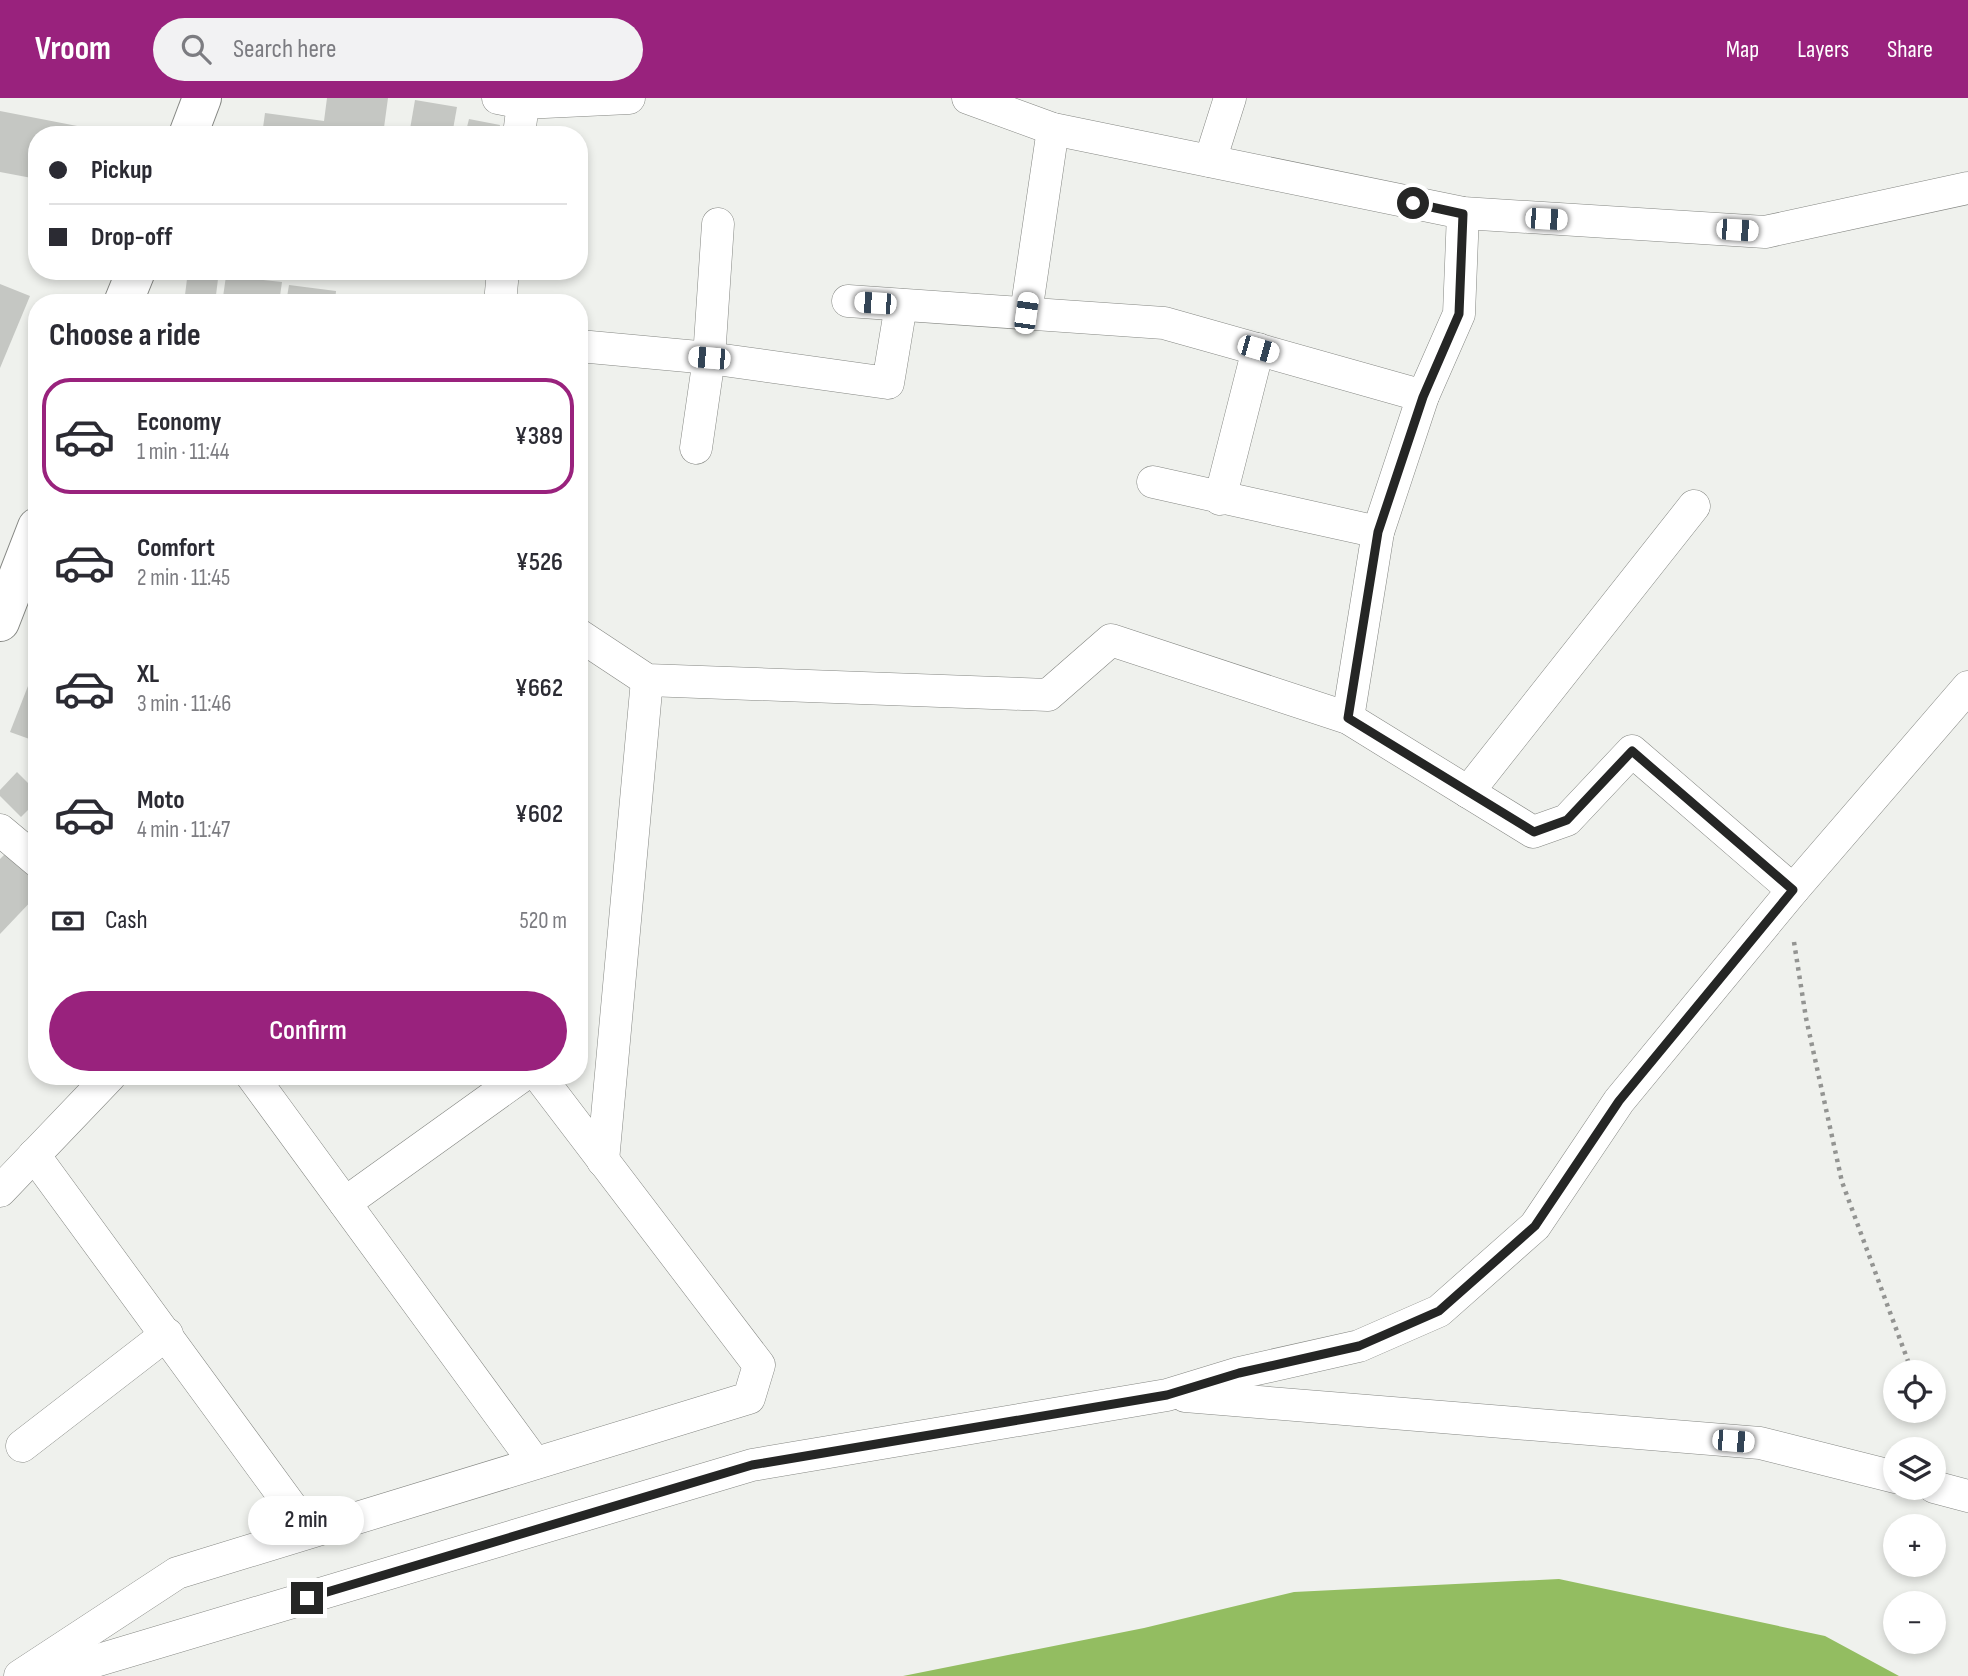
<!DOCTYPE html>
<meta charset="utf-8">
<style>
:root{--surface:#fff;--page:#f2f2f3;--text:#2b2b33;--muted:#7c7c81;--line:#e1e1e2;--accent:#99227d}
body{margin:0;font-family:"Sofia Sans Condensed",sans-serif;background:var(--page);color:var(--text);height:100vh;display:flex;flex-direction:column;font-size:26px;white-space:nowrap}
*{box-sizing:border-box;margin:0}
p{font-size:23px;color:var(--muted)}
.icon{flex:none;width:38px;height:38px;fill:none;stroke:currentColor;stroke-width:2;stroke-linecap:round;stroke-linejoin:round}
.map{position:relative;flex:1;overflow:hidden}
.drawer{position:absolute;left:28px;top:196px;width:560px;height:791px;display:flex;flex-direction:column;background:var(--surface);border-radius:28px;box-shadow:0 4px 10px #0003}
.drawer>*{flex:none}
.guide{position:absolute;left:28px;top:28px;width:560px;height:154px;border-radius:28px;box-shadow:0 4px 10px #0003;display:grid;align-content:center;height:154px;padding:0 21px;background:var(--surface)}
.tools{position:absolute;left:1883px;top:1262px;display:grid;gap:14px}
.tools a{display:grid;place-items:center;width:63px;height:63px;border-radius:50%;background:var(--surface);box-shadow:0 4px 10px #0003;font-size:35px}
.end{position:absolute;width:32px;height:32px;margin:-16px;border:9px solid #252625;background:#fff;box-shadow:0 0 0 4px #fff}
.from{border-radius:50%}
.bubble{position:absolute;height:49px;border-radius:24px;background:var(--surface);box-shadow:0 4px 10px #0003;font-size:23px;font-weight:600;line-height:49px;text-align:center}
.car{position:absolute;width:21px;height:42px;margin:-21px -10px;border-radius:9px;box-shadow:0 0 5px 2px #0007;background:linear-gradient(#fff 24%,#345 0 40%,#fff 0 76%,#345 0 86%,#fff 0)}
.guide b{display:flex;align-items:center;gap:24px;height:66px;font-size:26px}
.guide b+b{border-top:2px solid var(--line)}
.guide i{width:18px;height:18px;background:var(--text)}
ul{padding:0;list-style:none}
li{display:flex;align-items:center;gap:21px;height:116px;margin:0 14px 10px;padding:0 7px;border:4px solid transparent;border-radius:28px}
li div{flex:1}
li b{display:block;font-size:26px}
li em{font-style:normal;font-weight:600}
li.current{border-color:var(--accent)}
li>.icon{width:63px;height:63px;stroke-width:1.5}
h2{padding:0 21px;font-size:32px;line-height:84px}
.pay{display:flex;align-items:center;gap:18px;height:77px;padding:0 21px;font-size:26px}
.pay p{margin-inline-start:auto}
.primary-button{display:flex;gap:14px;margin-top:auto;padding:14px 21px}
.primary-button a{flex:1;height:80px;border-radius:42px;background:var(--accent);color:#fff;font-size:28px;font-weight:600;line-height:80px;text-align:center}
header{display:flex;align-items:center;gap:42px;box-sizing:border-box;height:98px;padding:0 35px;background:var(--accent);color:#fff}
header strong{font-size:33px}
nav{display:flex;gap:38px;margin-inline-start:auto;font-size:24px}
.search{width:490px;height:63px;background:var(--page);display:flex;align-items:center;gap:18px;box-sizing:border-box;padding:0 24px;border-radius:38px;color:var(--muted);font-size:26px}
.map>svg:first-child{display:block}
.water{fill:#93bd61}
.building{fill:#c5c7c3}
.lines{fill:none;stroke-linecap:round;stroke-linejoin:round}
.street-casing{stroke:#858783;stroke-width:33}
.highway-casing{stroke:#858783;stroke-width:40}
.path{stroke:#939492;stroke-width:4.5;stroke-dasharray:3.5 5;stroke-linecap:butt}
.street{stroke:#fff;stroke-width:32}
.highway{stroke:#fff;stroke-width:38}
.route{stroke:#252625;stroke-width:9}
</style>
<header>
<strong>Vroom</strong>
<div class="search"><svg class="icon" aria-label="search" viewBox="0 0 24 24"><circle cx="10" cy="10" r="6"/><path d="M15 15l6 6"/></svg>Search here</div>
<nav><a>Map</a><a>Layers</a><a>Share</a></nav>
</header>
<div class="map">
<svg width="1968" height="1578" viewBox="0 0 1968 1578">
<rect width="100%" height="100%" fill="#eff1ed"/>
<!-- water -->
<polygon class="water" points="1559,1481 1825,1538 1899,1578 903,1578 1144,1530 1294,1494"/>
<!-- building -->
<g class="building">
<polygon points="327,0 388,0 383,37 262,37 265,15 324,23"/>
<polygon points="415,2 457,9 452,37 409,37"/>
<polygon points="0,13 108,34 108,37 37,37 37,81 0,74"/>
<polygon points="469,21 500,27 498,37 465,37"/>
<polygon points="188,173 219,173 215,205 184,205"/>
<polygon points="306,173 336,173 334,182 305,177"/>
<polygon points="226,178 282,184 279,205 223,199"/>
<polygon points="0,186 30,198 0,270"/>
<polygon points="289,187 336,193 335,205 286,205"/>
<polygon points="37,565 37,638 35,643 10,634"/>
<polygon points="17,674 37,694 37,703 21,719 0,698 0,692"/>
<polygon points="8,753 37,780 37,797 0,836 0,761"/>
</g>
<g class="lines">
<defs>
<g id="street">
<polyline points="498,0 523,5 629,0"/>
<polyline points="968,0 1053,31 1463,115 1765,134 1968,90"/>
<polyline points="519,37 523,5"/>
<polyline points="1210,63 1230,0"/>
<polyline points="848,203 1164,225 1423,298"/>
<polyline points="500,205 503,173"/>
<polyline points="1026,215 1053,31"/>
<polyline points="579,248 709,260 888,285 901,207"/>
<polyline points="696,350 709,260 718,126"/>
<polyline points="1153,384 1378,434"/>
<polyline points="1220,401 1258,251"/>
<polyline points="579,537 647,582 1048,597 1111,542 1348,620 1533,734 1567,722 1632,653 1793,792"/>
<polyline points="1348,620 1378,434 1423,298 1459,216 1463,115"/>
<polyline points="1468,694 1694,408"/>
<polyline points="0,732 37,763"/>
<polyline points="252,978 535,1365"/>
<polyline points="34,1057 309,1433"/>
<polyline points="603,1063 647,582"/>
<polyline points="0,1093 110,978"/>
<polyline points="345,1105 522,978"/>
<polyline points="1185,1298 1760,1345 1895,1379"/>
<polyline points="22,1348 167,1236"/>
<polyline points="1934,1389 1968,1398"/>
<polyline points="20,1578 177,1475 749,1300 759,1267 539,978"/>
<polyline points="45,1578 752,1367 1167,1297 1239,1275 1359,1248 1439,1213 1535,1128 1619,1003 1793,792 1968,589"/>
</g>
<g id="highway">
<polyline points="188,37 202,0"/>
<polyline points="123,205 136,173"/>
<polyline points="0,524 37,429"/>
</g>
</defs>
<!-- street casing -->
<use href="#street" class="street-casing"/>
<!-- highway casing -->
<use href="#highway" class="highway-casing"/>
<!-- path -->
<g class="path">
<polyline points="1794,844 1806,920 1842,1084 1912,1274"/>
<polyline points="1925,1312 1927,1318"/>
</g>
<!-- street -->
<use href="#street" class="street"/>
<!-- highway -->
<use href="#highway" class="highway"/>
</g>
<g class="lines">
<!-- route -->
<polyline class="route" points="307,1500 752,1367 1167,1297 1239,1275 1359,1248 1439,1213 1535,1128 1619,1003 1793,792 1632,653 1567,722 1534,734 1348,620 1378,434 1423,299 1459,216 1463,116 1413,105"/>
</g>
</svg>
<div class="tools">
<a><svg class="icon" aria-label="locate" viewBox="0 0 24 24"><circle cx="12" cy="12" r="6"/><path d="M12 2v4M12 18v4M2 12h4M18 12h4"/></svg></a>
<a><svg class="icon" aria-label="layers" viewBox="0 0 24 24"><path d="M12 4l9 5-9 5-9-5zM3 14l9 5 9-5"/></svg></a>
<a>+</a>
<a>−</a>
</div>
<i class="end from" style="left:1413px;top:105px"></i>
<i class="end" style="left:307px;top:1500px"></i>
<div class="bubble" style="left:248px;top:1398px;width:116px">2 min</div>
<i class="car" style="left:1546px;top:121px;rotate:93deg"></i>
<i class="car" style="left:1737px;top:132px;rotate:94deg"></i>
<i class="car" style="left:875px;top:205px;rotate:274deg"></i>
<i class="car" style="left:1026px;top:215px;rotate:8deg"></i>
<i class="car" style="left:1258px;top:251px;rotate:106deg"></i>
<i class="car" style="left:709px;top:260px;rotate:275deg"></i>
<i class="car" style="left:1733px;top:1343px;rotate:95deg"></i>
<div class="guide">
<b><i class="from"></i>Pickup</b>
<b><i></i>Drop-off</b>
</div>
<section class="drawer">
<h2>Choose a ride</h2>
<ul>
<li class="current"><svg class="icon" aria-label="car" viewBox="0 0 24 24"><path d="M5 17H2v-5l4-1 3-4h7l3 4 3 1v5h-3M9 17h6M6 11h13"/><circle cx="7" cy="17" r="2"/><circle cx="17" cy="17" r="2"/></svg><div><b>Economy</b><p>1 min · 11:44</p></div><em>¥389</em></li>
<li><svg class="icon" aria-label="car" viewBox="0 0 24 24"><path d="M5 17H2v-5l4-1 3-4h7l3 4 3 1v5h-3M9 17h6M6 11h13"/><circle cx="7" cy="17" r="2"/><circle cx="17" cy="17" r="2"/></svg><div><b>Comfort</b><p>2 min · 11:45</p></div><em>¥526</em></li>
<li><svg class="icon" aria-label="car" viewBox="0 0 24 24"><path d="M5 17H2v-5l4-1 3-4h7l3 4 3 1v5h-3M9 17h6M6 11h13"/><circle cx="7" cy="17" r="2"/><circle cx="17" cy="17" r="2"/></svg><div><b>XL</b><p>3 min · 11:46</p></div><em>¥662</em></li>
<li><svg class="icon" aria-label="car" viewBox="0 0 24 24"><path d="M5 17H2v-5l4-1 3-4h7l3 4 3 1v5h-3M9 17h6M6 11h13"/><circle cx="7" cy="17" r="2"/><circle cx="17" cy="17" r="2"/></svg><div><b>Moto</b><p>4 min · 11:47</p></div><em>¥602</em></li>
</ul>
<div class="pay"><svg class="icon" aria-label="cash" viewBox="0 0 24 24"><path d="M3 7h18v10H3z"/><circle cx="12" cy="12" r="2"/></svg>Cash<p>520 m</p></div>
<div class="primary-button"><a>Confirm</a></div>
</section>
</div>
